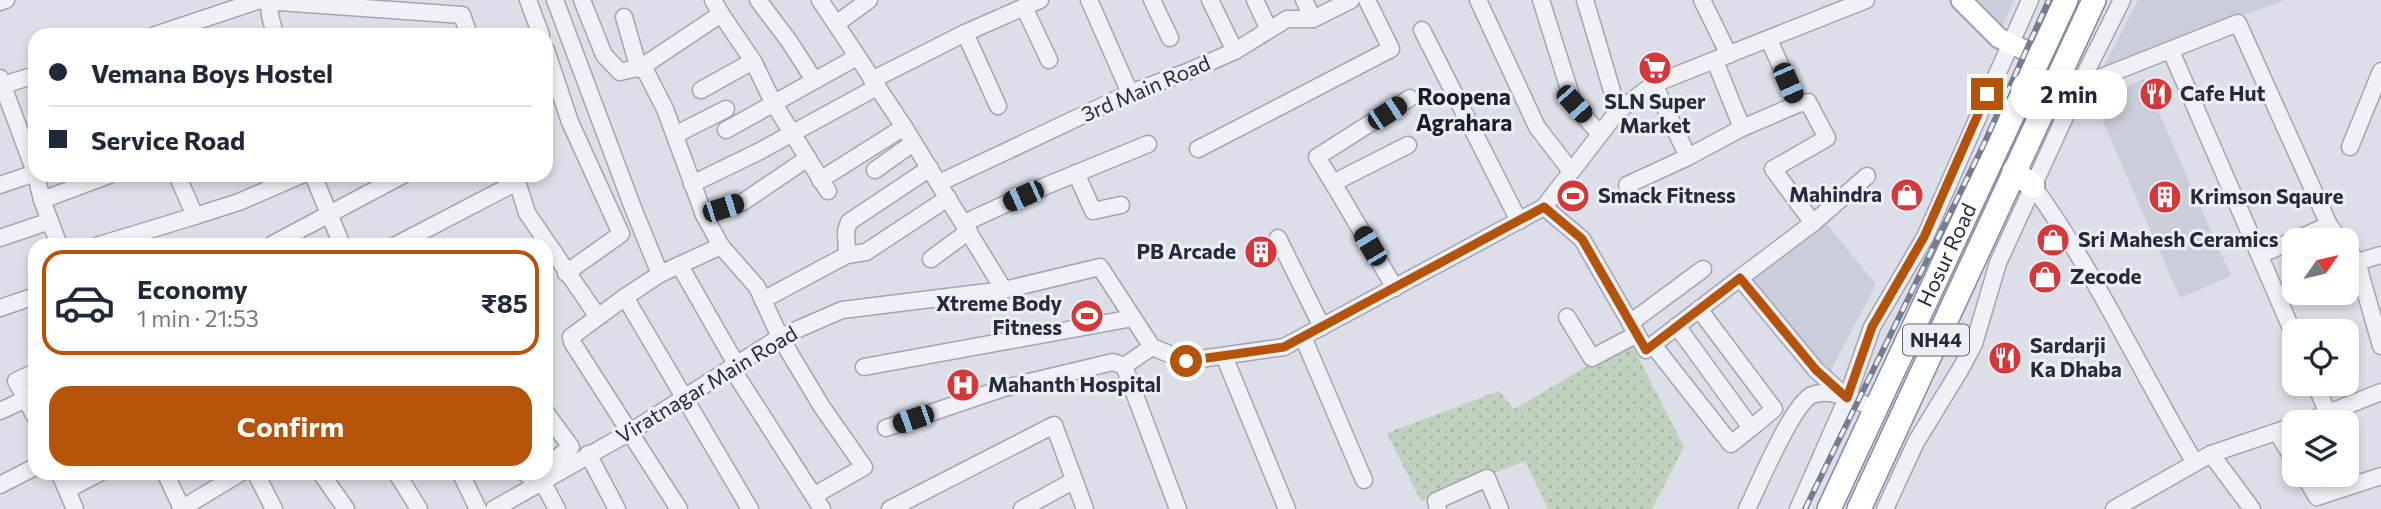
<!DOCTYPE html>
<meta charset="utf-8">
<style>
:root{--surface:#fff;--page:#f6f6f7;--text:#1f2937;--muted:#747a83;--line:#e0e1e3;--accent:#b45309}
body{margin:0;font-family:Commissioner,sans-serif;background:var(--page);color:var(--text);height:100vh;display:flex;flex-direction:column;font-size:26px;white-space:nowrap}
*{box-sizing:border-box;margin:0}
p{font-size:23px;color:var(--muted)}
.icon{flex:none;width:38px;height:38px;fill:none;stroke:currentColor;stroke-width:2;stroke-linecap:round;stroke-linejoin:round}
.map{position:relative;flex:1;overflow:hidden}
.drawer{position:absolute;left:28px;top:238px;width:525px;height:242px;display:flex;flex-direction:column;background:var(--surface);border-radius:21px;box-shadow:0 4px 10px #0003}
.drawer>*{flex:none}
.guide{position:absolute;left:28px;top:28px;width:525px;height:154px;border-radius:21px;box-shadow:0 4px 10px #0003;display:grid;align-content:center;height:154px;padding:0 21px;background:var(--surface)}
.needle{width:46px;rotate:56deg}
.tools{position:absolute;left:2282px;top:228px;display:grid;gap:14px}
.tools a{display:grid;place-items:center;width:77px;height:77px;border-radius:14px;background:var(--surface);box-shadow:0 4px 10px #0003;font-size:35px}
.end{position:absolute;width:32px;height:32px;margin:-16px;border:9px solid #b45309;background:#fff;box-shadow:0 0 0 4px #fff}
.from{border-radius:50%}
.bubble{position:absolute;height:49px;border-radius:21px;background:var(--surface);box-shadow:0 4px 10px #0003;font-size:23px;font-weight:700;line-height:49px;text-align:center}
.car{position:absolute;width:21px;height:42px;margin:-21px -10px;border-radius:9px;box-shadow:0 0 5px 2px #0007;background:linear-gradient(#222 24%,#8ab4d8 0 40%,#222 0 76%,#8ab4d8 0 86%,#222 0)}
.guide b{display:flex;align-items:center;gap:24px;height:66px;font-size:26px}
.guide b+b{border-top:2px solid var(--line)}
.guide i{width:18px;height:18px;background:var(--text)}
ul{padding:12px 0 0;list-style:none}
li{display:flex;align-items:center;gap:21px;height:105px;margin:0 14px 10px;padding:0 7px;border:4px solid transparent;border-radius:21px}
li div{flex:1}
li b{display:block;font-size:26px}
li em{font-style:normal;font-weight:700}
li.selected{border-color:var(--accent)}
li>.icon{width:63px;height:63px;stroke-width:1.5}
.cta{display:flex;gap:14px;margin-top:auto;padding:14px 21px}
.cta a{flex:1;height:80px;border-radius:21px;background:var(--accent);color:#fff;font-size:28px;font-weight:700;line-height:80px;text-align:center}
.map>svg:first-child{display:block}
.built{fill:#caceda}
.green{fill:url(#green-dots)}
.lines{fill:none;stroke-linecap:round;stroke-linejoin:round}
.minor-casing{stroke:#a2a5b2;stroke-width:19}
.major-casing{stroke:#9ba2b4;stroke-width:23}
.highway-casing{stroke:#838a9f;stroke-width:26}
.minor{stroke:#eff1f6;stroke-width:16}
.major{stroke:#fff;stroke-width:19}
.highway{stroke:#fff;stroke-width:23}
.rail-casing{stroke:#757c92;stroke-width:6}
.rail{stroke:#eceff5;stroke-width:3.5;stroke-dasharray:10;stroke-linecap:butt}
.route{stroke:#b45309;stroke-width:9}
.labels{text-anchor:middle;stroke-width:6;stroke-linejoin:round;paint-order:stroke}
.shield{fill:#eceff5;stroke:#616676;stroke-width:2}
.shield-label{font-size:19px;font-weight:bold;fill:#252b3f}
.street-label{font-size:21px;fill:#252b3f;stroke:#eceff5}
.poi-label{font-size:21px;font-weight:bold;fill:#252b3f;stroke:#eceff5;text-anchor:start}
.neighbourhood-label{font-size:23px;font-weight:bold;fill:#181c2f;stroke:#eceff5}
</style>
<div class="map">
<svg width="2381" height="509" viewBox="0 0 2381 509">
<defs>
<pattern id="green-dots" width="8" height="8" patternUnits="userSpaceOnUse" patternTransform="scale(1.75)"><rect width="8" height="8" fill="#c0d2bd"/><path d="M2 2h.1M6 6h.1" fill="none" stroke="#a5b4a4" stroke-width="1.8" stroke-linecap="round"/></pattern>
</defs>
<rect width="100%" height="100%" fill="#dddfe8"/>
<!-- built -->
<g class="built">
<polygon points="1975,0 2014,0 2002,27"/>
<polygon points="2138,0 2285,0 2103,68"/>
<polygon points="2144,79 2231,276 2180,298 2094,101"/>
<polygon points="1825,222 1876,284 1830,372 1820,363 1752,279"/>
</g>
<!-- green -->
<polygon class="green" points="1630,341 1684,447 1652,509 1548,509 1525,461 1421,501 1387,433 1499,391 1514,409"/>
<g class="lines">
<defs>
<g id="minor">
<polyline points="252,0 462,15 469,35"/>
<polyline points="528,0 541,35"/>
<polyline points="555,0 633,208 660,274"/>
<polyline points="582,0 604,55 620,72 643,66"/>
<polyline points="713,0 721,14 643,66 665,109 704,215 721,246 757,287 780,337 822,407 864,467 815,495"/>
<polyline points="758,0 789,41 814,80"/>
<polyline points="820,0 904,127 1004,290"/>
<polyline points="1089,0 1130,93"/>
<polyline points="1152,0 1170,38"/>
<polyline points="1210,0 1235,51"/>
<polyline points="1255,0 1269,30"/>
<polyline points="1304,0 1313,19"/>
<polyline points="1478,0 1537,127 1571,171"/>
<polyline points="1541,0 1574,105 1599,133"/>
<polyline points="1585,0 1618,111"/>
<polyline points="1702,0 1729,55"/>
<polyline points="0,2 6,0"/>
<polyline points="269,2 270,15 275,35"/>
<polyline points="1024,7 1049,60"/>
<polyline points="721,14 753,61 774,104 828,191"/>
<polyline points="624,17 639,69"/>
<polyline points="836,24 869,0"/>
<polyline points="1422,30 1519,221"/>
<polyline points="965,33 998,106"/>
<polyline points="155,35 257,1"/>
<polyline points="546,50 570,122 621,234 566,273"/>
<polyline points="2171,51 2294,335"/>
<polyline points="0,78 35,172"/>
<polyline points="872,80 965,33 1040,0"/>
<polyline points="1654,84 1688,157 1742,128 1715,61"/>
<polyline points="0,86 35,75"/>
<polyline points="2079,86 2238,23 2329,225 2340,240"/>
<polyline points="701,90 753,61"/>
<polyline points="1742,128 1798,104"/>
<polyline points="726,130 857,57"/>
<polyline points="675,135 726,109"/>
<polyline points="2350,147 2381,71"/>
<polyline points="1198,149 1391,49 1367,0"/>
<polyline points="875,170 913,143"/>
<polyline points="1076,173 1093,211 1121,205"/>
<polyline points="36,175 42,200 59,245"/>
<polyline points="313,175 342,245"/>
<polyline points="515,175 527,213 598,317"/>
<polyline points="820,180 904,127"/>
<polyline points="939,183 1130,93 1187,72 1235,51 1287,19 1313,19 1351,0"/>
<polyline points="1333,183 1317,157 1410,98"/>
<polyline points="692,184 760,151 877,87"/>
<polyline points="0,185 35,173"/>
<polyline points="1627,185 1688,157"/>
<path d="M2033 186C2096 273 2140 371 2195 463"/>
<polyline points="42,200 109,175"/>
<polyline points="1544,207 1582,239 1646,350 1740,278 1816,370 1847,398"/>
<polyline points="704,215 743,202 808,158"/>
<polyline points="195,216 239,202 301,175"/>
<polyline points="964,223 1043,187 1148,144"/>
<polyline points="1813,223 1867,176"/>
<polyline points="0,238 50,221"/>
<polyline points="1278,238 1322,327"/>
<polyline points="2295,240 2329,225"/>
<polyline points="99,245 195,216 177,175"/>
<polyline points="271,245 403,175"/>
<polyline points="396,245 517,182"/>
<polyline points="2347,248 2357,262 2381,346"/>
<polyline points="847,255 846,231 849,222 930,168"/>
<polyline points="2260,255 2294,240"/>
<polyline points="931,259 969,231"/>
<polyline points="2357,262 2381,255"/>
<polyline points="680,266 736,364"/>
<polyline points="1740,278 1813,223 1773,169 1827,138 1808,102 1798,104 1769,40"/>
<polyline points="1395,288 1333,183 1408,145"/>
<polyline points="625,297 750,509"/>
<polyline points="763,300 847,255 866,252 948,198"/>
<polyline points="0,308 35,296"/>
<polyline points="1567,317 1592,358 1637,334"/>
<polyline points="1630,323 1703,269"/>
<polyline points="1677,326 1751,428 1774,409 1699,309"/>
<polyline points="1303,337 1364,480"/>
<polyline points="1653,345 1731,444 1751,428"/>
<polyline points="1224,356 1287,509"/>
<polyline points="1124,366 1178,509"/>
<polyline points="1124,366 1152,347"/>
<polyline points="731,367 822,509"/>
<polyline points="864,367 1133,318"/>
<polyline points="2315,383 2328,414"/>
<polyline points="26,399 35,417"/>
<polyline points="0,411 26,399 16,381 35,372"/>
<polyline points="546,413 571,447 546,466"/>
<polyline points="2306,422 2381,392"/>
<polyline points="886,428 1004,388 1113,362 1124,366"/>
<polyline points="2277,432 2294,460"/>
<polyline points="588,454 617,509"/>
<polyline points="2211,454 2252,509"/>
<polyline points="59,472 75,509"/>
<polyline points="165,472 182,509"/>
<polyline points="255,472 274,509"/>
<polyline points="396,472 419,509"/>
<polyline points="460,472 478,509"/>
<polyline points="524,472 529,476 537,472"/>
<polyline points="2303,474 2317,497 2381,476"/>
<polyline points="323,476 346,509"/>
<polyline points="542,481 557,509"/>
<polyline points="0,485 35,467"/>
<polyline points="67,490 101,472"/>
<polyline points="181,509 242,472"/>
<polyline points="494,509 630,432 780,337 842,310 1004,290 1100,267 1152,347 1186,361 1284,347 1544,207 1618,111 1654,84 1866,0"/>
<polyline points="679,509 572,342 571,337 625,297 660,274 721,246"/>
<polyline points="890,509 1054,425 1085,509"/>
<polyline points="1022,509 1073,481"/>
<polyline points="1438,509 1436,501 1487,478 1500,509"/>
<path d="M1747 509C1758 487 1792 404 1812 395 1831 387 1858 402 1876 409"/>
<polyline points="1798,509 1847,398 1872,327 1925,237 2030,0"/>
<polyline points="1885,509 1916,442 1960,370 1974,344 1998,263 2079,86 2122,0"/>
<polyline points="2114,509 2211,454 2294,426"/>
</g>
<polyline id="major" points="1961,0 1999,38 2039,57"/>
<g id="highway">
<polyline points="2014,171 2033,186"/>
<path id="s1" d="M1829 509 2066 0"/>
<polyline points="1859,509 2094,0"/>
</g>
</defs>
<!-- minor casing -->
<use href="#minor" class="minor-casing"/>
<!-- major casing -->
<use href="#major" class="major-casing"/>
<!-- highway casing -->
<use href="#highway" class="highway-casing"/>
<!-- minor -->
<use href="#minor" class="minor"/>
<!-- major -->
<use href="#major" class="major"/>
<!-- highway -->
<use href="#highway" class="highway"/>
<defs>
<polyline id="rail" points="1805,509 1983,146 2049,0"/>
</defs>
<!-- rail casing -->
<use href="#rail" class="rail-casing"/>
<!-- rail -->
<use href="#rail" class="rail"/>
</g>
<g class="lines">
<!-- route -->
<polyline class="route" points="1186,361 1284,347 1544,207 1582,239 1646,350 1740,278 1816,370 1847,398 1872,327 1924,237 1987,94"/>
</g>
<!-- icons -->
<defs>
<symbol id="supermarket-disc" viewBox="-11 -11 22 22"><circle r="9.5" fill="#d6383a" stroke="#eceff5"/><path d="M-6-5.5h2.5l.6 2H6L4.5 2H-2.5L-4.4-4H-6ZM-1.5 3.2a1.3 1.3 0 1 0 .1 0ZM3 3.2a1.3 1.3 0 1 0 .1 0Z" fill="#fff"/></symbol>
<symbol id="restaurant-disc" viewBox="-11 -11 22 22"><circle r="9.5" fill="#d6383a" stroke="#eceff5"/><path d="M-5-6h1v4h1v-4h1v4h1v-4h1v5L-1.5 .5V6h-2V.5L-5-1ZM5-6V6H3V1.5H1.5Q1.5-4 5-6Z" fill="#fff"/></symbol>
<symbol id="shop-disc" viewBox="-11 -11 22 22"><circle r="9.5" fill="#d6383a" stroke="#eceff5"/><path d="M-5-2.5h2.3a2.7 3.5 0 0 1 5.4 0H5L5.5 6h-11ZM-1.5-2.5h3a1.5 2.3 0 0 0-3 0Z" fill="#fff"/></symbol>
<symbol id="stadium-disc" viewBox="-11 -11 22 22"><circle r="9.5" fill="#d6383a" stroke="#eceff5"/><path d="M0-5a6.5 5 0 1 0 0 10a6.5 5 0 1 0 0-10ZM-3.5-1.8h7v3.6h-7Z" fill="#fff"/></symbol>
<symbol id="building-disc" viewBox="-11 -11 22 22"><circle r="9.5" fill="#d6383a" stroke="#eceff5"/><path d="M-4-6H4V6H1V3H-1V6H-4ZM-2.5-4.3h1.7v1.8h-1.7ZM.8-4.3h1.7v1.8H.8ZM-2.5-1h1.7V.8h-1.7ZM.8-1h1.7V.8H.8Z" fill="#fff"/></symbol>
<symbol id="hospital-disc" viewBox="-11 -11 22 22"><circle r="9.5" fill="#d6383a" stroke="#eceff5"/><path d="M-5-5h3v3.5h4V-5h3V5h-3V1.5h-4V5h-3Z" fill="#fff"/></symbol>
</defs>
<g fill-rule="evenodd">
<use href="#supermarket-disc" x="1636" y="49" width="38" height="38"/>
<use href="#restaurant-disc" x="2137" y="75" width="38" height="38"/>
<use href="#shop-disc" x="1888" y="176" width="38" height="38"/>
<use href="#stadium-disc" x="1554" y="177" width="38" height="38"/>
<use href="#building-disc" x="2146" y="178" width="38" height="38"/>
<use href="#shop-disc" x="2034" y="221" width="38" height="38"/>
<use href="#building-disc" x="1242" y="233" width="38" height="38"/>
<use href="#shop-disc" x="2026" y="258" width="38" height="38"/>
<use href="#stadium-disc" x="1068" y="297" width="38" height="38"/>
<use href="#restaurant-disc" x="1986" y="339" width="38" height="38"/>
<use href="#hospital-disc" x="944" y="366" width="38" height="38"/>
</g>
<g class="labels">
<!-- shield labels -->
<rect class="shield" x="1903" y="324.5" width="66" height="31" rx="5"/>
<g class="shield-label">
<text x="1936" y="347">NH44</text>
</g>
<!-- street labels -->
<g class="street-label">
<text transform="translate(1146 89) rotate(-23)" y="7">3rd Main Road</text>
<text dy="7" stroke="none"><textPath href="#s1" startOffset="280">Hosur Road</textPath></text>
<text transform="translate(707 385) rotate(-31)" y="7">Viratnagar Main Road</text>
</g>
<!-- poi labels -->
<g class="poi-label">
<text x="2180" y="101">Cafe Hut</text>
<text x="1655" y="109" text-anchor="middle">SLN Super<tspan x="1655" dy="24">Market</tspan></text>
<text x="1882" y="202" text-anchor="end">Mahindra</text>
<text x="1598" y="203">Smack Fitness</text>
<text x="2190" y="204">Krimson Sqaure</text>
<text x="2078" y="247">Sri Mahesh Ceramics</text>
<text x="1236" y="259" text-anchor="end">PB Arcade</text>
<text x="2070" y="284">Zecode</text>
<text x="1062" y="311" text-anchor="end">Xtreme Body<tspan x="1062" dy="24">Fitness</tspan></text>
<text x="2030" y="353">Sardarji<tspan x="2030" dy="24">Ka Dhaba</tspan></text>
<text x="988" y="392">Mahanth Hospital</text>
</g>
<!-- neighbourhood labels -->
<g class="neighbourhood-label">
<text x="1464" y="105">Roopena<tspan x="1464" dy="26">Agrahara</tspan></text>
</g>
</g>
</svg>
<div class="tools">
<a><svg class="needle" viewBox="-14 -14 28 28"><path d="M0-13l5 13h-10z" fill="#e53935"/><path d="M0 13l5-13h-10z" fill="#747a83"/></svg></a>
<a><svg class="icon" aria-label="locate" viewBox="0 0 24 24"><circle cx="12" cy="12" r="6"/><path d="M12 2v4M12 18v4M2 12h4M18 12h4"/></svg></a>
<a><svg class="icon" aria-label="layers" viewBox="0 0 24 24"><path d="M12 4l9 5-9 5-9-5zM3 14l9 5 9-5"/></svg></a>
</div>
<i class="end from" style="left:1186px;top:361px"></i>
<i class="end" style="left:1987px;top:94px"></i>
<div class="bubble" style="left:2011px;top:70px;width:116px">2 min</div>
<i class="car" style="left:1788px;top:83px;rotate:156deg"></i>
<i class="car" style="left:1574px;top:104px;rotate:138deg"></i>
<i class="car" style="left:1387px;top:113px;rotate:57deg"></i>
<i class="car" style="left:1023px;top:196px;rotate:246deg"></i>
<i class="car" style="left:723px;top:208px;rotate:72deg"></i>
<i class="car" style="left:1370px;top:246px;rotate:329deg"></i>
<i class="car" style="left:913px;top:419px;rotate:251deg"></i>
<div class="guide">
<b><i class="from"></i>Vemana Boys Hostel</b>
<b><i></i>Service Road</b>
</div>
<section class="drawer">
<ul>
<li class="selected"><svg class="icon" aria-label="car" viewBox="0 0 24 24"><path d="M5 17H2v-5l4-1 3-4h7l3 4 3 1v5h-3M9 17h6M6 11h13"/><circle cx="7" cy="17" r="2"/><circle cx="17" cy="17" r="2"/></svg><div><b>Economy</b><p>1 min · 21:53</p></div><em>₹85</em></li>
</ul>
<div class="cta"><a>Confirm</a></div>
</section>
</div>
